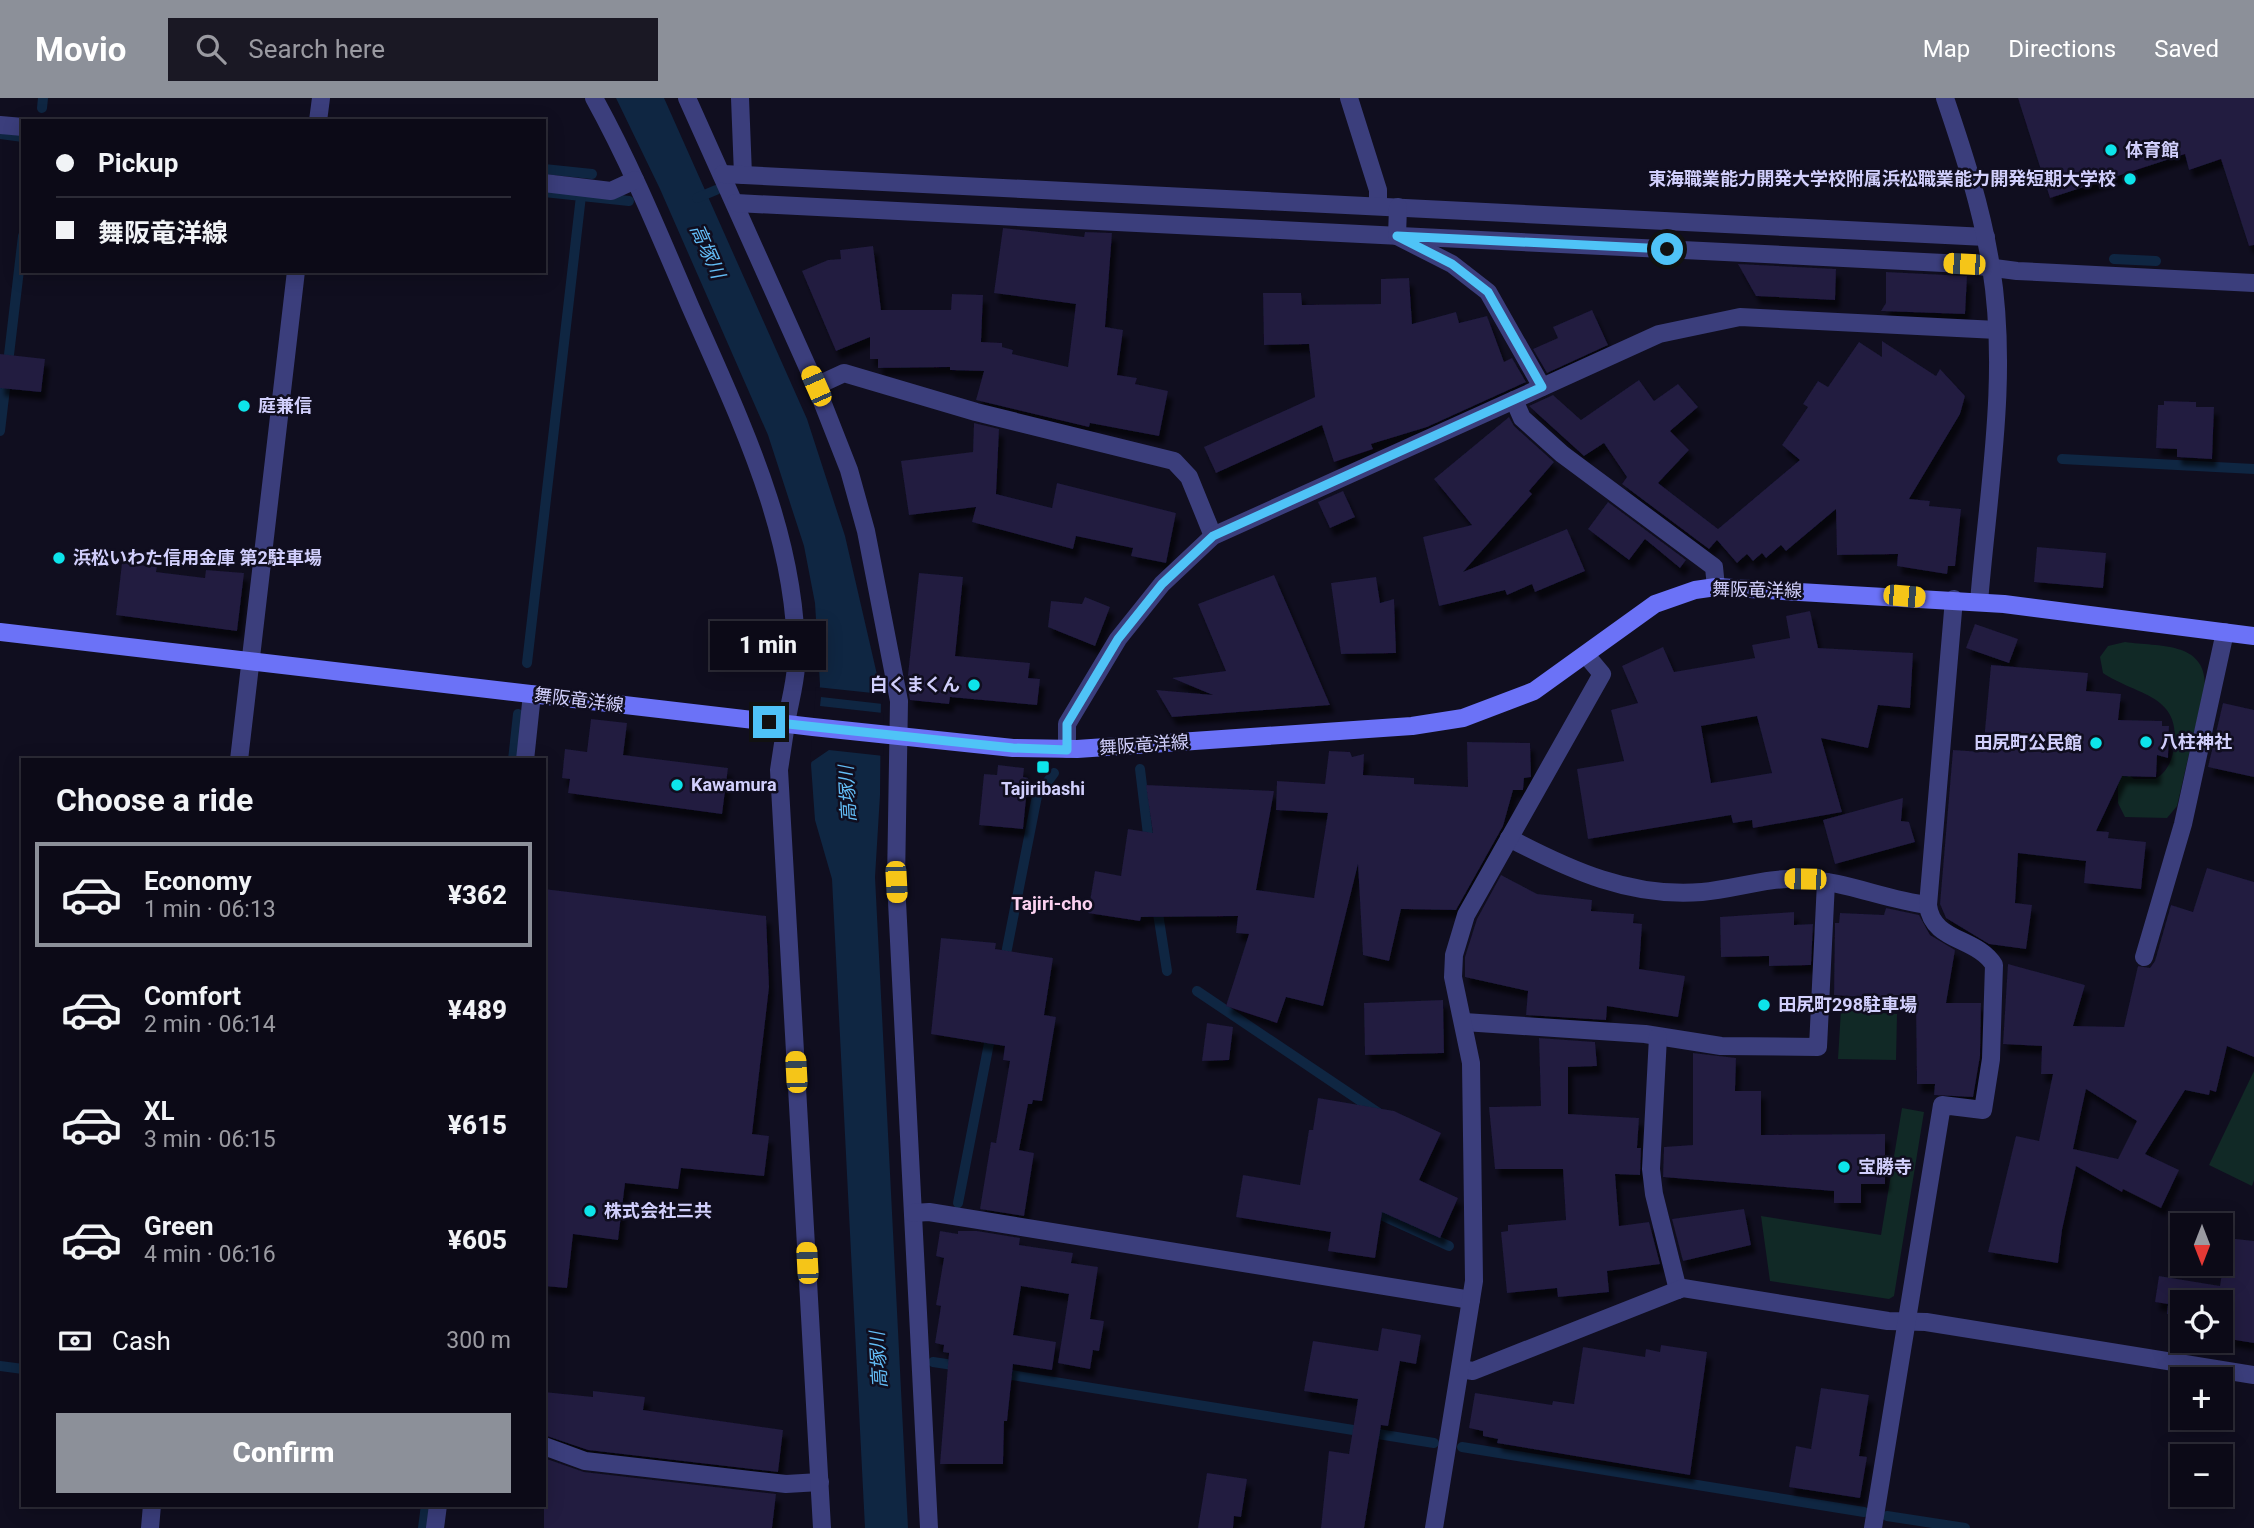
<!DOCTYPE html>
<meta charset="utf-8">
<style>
:root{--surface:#0c0a17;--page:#1a1824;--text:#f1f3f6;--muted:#9a9aa1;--line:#2c2b36;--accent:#8c9099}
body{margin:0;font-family:Roboto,"Noto Sans JP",sans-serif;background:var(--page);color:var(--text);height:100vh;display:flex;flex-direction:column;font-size:26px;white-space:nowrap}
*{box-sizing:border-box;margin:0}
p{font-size:23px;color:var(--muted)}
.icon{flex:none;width:38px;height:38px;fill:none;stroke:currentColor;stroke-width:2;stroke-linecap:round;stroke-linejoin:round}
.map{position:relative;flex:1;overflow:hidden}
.side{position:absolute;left:21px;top:660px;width:525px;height:749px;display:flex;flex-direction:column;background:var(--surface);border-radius:0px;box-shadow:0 4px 18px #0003,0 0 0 2px var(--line)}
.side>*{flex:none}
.banner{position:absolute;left:21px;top:21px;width:525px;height:154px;border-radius:0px;box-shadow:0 4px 18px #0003,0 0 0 2px var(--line);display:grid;align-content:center;height:154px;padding:0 35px;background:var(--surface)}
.needle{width:46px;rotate:180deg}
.tools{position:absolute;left:2170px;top:1115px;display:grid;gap:14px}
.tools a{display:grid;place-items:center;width:63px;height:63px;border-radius:0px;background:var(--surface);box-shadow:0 4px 18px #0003,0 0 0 2px var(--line);font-size:35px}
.end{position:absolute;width:32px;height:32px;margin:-16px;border:9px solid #4fc3f7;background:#111;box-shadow:0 0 0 4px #111}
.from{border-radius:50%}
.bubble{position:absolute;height:49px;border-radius:0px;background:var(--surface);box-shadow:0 4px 18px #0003,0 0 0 2px var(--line);font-size:23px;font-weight:800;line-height:49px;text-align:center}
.car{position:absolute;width:21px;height:42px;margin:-21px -10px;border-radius:9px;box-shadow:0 0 5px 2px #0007;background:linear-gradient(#f5c518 24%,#345 0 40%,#f5c518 0 76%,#345 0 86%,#f5c518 0)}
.banner b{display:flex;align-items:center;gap:24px;height:66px;font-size:26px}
.banner b+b{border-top:2px solid var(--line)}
.banner i{width:18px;height:18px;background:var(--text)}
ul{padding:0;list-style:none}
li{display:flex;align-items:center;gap:21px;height:105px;margin:0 14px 10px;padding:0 21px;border:4px solid transparent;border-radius:0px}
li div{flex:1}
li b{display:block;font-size:26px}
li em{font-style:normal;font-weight:800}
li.selected{border-color:var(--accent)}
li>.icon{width:63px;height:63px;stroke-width:1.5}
h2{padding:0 35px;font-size:32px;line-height:84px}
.pay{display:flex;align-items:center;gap:18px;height:77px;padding:0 35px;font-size:26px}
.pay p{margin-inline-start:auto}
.cta{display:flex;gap:14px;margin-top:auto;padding:14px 35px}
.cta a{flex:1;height:80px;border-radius:0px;background:var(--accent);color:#fff;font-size:28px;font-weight:800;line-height:80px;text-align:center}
header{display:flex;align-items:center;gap:42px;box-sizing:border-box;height:98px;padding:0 35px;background:var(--accent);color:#fff}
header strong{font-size:33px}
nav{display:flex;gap:38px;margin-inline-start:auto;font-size:24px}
.search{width:490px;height:63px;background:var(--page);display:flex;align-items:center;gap:18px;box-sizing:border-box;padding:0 24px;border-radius:0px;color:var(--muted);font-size:26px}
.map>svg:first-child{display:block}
.green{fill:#112926}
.water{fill:#0f2642}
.pier{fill:#100e1f}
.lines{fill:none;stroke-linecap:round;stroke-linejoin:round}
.stream{stroke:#0f2642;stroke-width:10}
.building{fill:#201b3f;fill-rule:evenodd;filter:url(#shadow)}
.minor{stroke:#3b3e7c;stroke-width:18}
.tertiary{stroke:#3b3e7c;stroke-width:18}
.secondary{stroke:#6b72f7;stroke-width:18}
.route{stroke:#4fc3f7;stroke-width:9}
.poi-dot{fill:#0de4ea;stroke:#100e1f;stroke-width:2.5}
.labels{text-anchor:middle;stroke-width:5;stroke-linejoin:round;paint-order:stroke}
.poi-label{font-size:18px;font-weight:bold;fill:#d1cffc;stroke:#100e1f;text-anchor:start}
.street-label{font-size:18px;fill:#d1cffc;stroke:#100e1f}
.water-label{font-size:19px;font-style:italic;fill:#63bdf6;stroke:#100e1f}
.neighbourhood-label{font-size:19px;font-weight:bold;fill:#fcd1f0;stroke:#100e1f}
</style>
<header>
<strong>Movio</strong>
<div class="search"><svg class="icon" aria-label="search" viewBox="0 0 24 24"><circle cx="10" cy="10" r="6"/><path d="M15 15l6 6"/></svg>Search here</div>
<nav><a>Map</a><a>Directions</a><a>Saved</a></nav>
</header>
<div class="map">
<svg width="2254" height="1430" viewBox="0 0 2254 1430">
<defs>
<filter id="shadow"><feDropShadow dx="4.5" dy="8" stdDeviation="2" flood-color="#0009"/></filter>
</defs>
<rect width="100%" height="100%" fill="#100e1f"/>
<!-- green -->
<g class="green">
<path d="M2125 544C2159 549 2205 543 2205 587L2177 708 2167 720 2125 719 2118 705V669L2134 681H2155C2167 675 2172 662 2174 650 2182 596 2137 598 2103 575L2100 559 2108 548Z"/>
<polygon points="1841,912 1897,916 1896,962 1838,961"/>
<polygon points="2254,973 2254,1082 2252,1088 2209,1067"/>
<polygon points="1902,1010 1924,1014 1894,1198 1889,1201 1770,1183 1761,1118 1881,1137"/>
</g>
<!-- water -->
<polygon class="water" points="616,0 664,0 807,321 845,438 881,594 880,697 875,779 908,1430 865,1430 832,781 815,722 811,667 820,587 815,505 804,448 768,337 660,91"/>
<!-- pier -->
<polygon class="pier" points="816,589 882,596 883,606 821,599 820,608 883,615 884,658 829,652 810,665"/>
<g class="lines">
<!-- stream -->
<g class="stream">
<polyline points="42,10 43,0"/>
<polyline points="0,36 23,39"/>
<polyline points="544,71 592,76"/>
<polyline points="544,94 629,103"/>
<polyline points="697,100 716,92"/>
<polyline points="2114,161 2156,163"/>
<polyline points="0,333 23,138"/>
<polyline points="2062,361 2254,371"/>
<polyline points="527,565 581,98"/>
<polyline points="513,662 518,616"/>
<polyline points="1140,671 1149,745"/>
<polyline points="1157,809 1167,873"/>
<polyline points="1004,866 1037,698 1054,675"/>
<polyline points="1197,893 1380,1016"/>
<polyline points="958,1105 991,935"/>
<polyline points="1370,1112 1449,1148"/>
<polyline points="933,1264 960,1268"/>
<polyline points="0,1268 23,1271"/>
<polyline points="999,1275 1434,1345"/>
<polyline points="1462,1349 1864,1414"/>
<polyline points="1887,1418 1965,1430"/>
<polyline points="423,1430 426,1407"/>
</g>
</g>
<!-- building -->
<g class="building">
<polygon points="2018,0 2254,0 2254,147 2249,148 2221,61 2189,72 2185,56 2050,100"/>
<polygon points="1003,130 1084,139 1085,134 1112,135 1105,229 1123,232 1117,277 1137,280 1135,286 1168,293 1159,338 1090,325 1089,329 976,302 984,273 950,272 950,269 878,270 878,261 870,261 870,239 836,253 802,173 828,162 841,161 840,152 873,148 881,212 951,212 952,196 983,197 981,244 1002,245 1002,249 1013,252 1012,256 1068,269 1076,206 994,195"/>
<polygon points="1738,166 1836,171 1835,202 1756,198"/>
<polygon points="1886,174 1967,178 1965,216 1881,213 1886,205"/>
<polygon points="1409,180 1412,226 1456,214 1459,225 1487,218 1504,264 1512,260 1526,284 1427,329 1371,346 1373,351 1334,364 1322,327 1216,375 1204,349 1315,299 1309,246 1264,247 1263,195 1301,195 1302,207 1381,206 1381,181"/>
<polygon points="1592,212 1608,247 1547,275 1533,251 1558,240 1553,229"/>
<polygon points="1882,243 1936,278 1940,271 1965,298 1960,316 1909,401 1930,403 1929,408 1961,411 1955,468 1948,468 1947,476 1897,468 1898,456 1837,457 1836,411 1786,453 1781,447 1766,460 1762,455 1753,463 1747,456 1737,465 1717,442 1709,451 1622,386 1627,379 1604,345 1584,358 1529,308 1553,297 1581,322 1639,282 1654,303 1678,286 1698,309 1670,333 1689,352 1658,385 1718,431 1800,362 1782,347 1808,309 1803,306 1818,283 1828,289 1859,244 1882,259"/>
<polygon points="0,256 45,261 41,294 0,290"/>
<polygon points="2164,303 2196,304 2196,309 2214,309 2212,361 2177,359 2177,351 2156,350 2158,307 2164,307"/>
<polygon points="1509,319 1514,328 1554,364 1529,393 1532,396 1463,474 1567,431 1585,473 1535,494 1532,486 1507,497 1505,492 1439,508 1423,439 1472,427 1434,381"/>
<polygon points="974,325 999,331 996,396 1052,410 1057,385 1176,415 1166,465 1131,458 1133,450 1076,438 1073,451 972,424 976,409 909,417 901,363 973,354"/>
<polygon points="1343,393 1355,419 1330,430 1318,404"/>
<polygon points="1608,404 1686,462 1680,470 1645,441 1629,462 1588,431"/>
<polygon points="2037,449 2106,455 2103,490 2034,484"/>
<polygon points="122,465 157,469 156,474 205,480 206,472 244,475 237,533 116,517"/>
<polygon points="919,475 963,479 955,558 1030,565 1028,580 1040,581 1037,607 950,599 949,606 910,602 907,586"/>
<polygon points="1274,477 1330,607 1172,619 1156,592 1213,597 1172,580 1226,573 1198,506"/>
<polygon points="1376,479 1380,505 1394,501 1396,555 1341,556 1331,485"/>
<polygon points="1085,499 1110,509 1095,548 1048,529 1051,503 1082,506"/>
<path d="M1810 513 1818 550 1913 555 1910 610 1878 607 1868 650 1821 640 1842 714 1753 730 1752 722 1733 725 1731 717 1588 741 1577 671 1624 663 1611 612 1638 605 1622 568 1663 549 1674 574 1755 560 1752 547 1790 540 1786 518ZM1757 618 1772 675 1711 685 1701 628Z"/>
<polygon points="1975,526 2018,541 2009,565 1966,550"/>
<polygon points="1991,567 2088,575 2086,593 2121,596 2118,622 2162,623 2162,628 2169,628 2168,660 2157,657 2156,679 2122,678 2096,733 2109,734 2108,740 2146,744 2141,791 2084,785 2086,763 2018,755 2015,805 2032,807 2026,851 1989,846 1946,820 1940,806 1953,652 1983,654"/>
<polygon points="2223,605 2254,612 2254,679 2208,669"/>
<polygon points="591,621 627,625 623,657 728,670 722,716 568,695 570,681 562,680 565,651 587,654"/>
<polygon points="1467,644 1530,645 1531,679 1524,680 1523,692 1513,692 1503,728 1456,812 1401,811 1389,863 1363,857 1358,766 1323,908 1286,899 1277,925 1226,908 1249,836 1236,835 1238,818 1141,819 1140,823 1088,815 1095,773 1121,778 1128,731 1153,735 1146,687 1274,693 1256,792 1314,800 1328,715 1276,712 1277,683 1325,686 1329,653 1350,654 1352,659 1364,656 1363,677 1414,680 1414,686 1468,689"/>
<polygon points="998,667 1024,670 1023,679 1028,680 1023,731 979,727 984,676 997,677"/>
<polygon points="1903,700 1901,723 1909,724 1915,744 1835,766 1823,722"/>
<path d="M2207 770 2254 784V959L2227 948 2216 994 2210 992 2209 997 2185 992 2145 1056 2179 1072 2161 1110 2123 1091 2122 1094 2076 1068 2062 1132 2058 1165 1988 1154 2016 1038 2039 1043 2053 976H2041L2042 948 2003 946 2008 866 2085 887 2073 928 2124 929 2138 868 2150 870 2155 863 2171 807 2193 814ZM2086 991 2137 1023 2118 1061 2073 1051Z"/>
<polygon points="1501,777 1537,796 1592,802 1591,813 1634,816 1633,825 1642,826 1639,871 1685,878 1678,919 1607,908 1606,922 1526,917 1528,893 1465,879 1465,859 1477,821"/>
<polygon points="544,791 766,818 769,889 752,1036 769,1038 764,1078 681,1070 678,1091 625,1085 618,1142 573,1136 567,1190 544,1188"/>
<polygon points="1886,810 1919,817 1930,837 1955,852 1946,905 1981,905 1980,958 1973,999 1934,997 1935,986 1917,986 1916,903 1834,897 1835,825 1839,825 1840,815 1884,817"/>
<polygon points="1794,814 1794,827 1813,826 1811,867 1769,868 1769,858 1721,859 1720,819"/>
<polygon points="941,840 996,845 995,851 1053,860 1044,917 1056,919 1042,1003 1033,1002 1032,1006 1028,1006 1019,1052 1034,1055 1024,1118 980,1111 991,1044 996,1045 1010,963 1003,962 1005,948 931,936"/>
<polygon points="1443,902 1444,955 1365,957 1364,905"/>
<polygon points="1207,925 1233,929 1229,962 1202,963"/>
<polygon points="1539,940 1595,944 1597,968 1568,969 1568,1016 1639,1020 1637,1050 1641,1050 1640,1077 1615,1076 1619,1128 1649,1124 1660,1166 1607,1173 1609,1194 1558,1199 1557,1190 1507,1195 1501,1134 1508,1133 1508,1127 1566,1122 1563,1071 1495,1071 1489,1009 1541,1008"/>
<polygon points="1693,955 1736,960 1735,993 1761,993 1761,1037 1885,1036 1885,1086 1861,1086 1861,1105 1834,1105 1834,1093 1663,1079 1664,1049 1693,1047"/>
<polygon points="1318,1000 1394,1013 1441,1035 1419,1082 1458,1100 1440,1140 1382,1114 1375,1160 1328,1153 1331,1134 1236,1119 1243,1077 1300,1087 1309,1032 1313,1032"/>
<polygon points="1744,1111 1751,1147 1683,1163 1672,1121"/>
<polygon points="940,1133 958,1136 958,1133 977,1133 1020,1140 1019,1147 1073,1155 1071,1165 1098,1169 1090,1221 1104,1223 1099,1253 1093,1252 1090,1271 1058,1265 1069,1196 1021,1188 1013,1237 1056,1244 1052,1272 1013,1266 1007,1323 1004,1323 1003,1366 940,1366 949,1255 943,1254 944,1247 935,1245 941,1208 936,1207 944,1160 936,1158"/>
<polygon points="2227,1140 2254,1143 2254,1245 2229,1241 2231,1225 2221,1224 2221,1204 2182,1204 2182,1218 2167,1216 2168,1206 2155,1204 2159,1178 2220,1188"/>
<polygon points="1382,1230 1421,1237 1416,1266 1400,1263 1388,1328 1381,1327 1364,1430 1321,1430 1329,1353 1349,1356 1358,1301 1304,1293 1313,1243 1378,1253"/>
<polygon points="1661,1247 1707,1254 1690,1377 1497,1345 1498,1341 1483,1338 1483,1333 1469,1330 1475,1295 1552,1307 1553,1303 1574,1306 1583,1249 1645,1259 1646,1251 1660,1254"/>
<polygon points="1821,1290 1869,1297 1859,1358 1867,1359 1860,1400 1789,1389 1796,1348 1811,1351"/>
<polygon points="593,1293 645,1299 643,1312 783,1332 778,1374 588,1352 544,1337 544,1294 593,1299"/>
<polygon points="544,1360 584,1374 776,1396 772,1430 544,1430"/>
<polygon points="1207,1375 1247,1381 1241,1419 1234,1418 1233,1430 1198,1430"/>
</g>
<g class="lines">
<!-- minor -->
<g class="minor">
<path d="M594 0C631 67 660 138 690 208 740 322 799 440 796 568 795 587 789 607 786 626"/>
<polyline points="687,0 816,288 849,372 866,433 899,603 896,784 929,1430"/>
<polyline points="740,0 743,77"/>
<polyline points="1349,0 1378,92 1378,108"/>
<polyline points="318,23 321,0"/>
<polyline points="0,27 23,29"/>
<polyline points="723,76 1986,139"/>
<polyline points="544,85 611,93 635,82"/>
<polyline points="736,105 1964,166 2017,173 2254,185"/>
<polyline points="1398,109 1397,138 1452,166 1488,194 1542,289"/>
<polyline points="816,288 844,275 976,314 1174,363 1189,379 1213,438"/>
<polyline points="1514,302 1522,320 1562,356 1714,469 1716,489"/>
<polyline points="1067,651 1067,626 1118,541 1162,486 1213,438 1514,302 1659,236 1740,219 1997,232"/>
<polyline points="239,662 296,173"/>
<polyline points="525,662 532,596"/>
<path d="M1509 740C1570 772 1631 800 1702 794 1736 791 1768 779 1802 781 1845 783 1886 802 1928 807"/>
<polyline points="2144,859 2183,726 2225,534"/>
<polyline points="1464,924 1645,936 1721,948 1818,949 1826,784"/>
<polyline points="1658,939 1651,1071 1654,1096 1678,1192"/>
<polyline points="913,1115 929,1114 1471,1202"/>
<polyline points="1460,1271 1473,1273 1683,1190 1888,1223 1926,1224 2254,1277"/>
<polyline points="544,1348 585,1363 786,1386 820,1384"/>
<polyline points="150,1430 152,1407"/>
<polyline points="435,1430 438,1407"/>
<polyline points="1434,1430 1474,1183 1471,965 1453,879 1454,857 1466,817 1602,576 1586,557"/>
<path d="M1873 1430 1942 1007 1983 1012 1991 961 1994 867C1977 839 1932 844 1928 807L1954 501"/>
</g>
<!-- tertiary -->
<g class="tertiary">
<path d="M1945 0C1964 56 1982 111 1991 169 2009 279 1988 393 1979 504"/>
<polyline points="786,626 779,672 822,1430"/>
</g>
<!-- secondary -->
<polyline class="secondary" points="0,534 813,629 1013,650 1077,651 1412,628 1463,620 1534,593 1655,506 1695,492 1716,489 2004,506 2254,538"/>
</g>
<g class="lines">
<!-- route -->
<polyline class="route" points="769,624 1013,650 1067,652 1067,626 1118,541 1162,486 1213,438 1542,289 1488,194 1452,166 1397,138 1667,151"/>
</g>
<!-- markers -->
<g class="poi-dot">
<circle cx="2111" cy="52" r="7"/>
<circle cx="2130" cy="81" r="7"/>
<circle cx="244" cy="308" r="7"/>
<circle cx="59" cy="460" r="7"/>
<circle cx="974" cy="587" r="7"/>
<circle cx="2146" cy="644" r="7"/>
<circle cx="2096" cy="645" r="7"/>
<rect x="1036" y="662" width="14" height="14" rx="3.5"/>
<circle cx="677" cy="687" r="7"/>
<circle cx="1764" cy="907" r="7"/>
<circle cx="1844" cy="1069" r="7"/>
<circle cx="590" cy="1113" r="7"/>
</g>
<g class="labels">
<!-- poi labels -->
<g class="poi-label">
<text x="2125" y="58">体育館</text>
<text x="2116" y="87" text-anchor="end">東海職業能力開発大学校附属浜松職業能力開発短期大学校</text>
<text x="258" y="314">庭兼信</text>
<text x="73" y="466">浜松いわた信用金庫 第2駐車場</text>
<text x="960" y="593" text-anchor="end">白くまくん</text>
<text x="2160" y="650">八柱神社</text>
<text x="2082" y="651" text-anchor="end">田尻町公民館</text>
<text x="691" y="693">Kawamura</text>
<text x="1043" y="697" text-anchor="middle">Tajiribashi</text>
<text x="1778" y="913">田尻町298駐車場</text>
<text x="1858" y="1075">宝勝寺</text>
<text x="604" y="1119">株式会社三共</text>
</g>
<!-- street labels -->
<g class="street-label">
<text transform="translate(1757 492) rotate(1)" y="6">舞阪竜洋線</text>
<text transform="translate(579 602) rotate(7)" y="6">舞阪竜洋線</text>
<text transform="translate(1144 647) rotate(-4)" y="6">舞阪竜洋線</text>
</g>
<!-- water labels -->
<g class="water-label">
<text transform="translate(708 153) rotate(66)" y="7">高塚川</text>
<text transform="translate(847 696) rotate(-93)" y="7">高塚川</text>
<text transform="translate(878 1262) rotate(-93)" y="7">高塚川</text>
</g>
<!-- neighbourhood labels -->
<g class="neighbourhood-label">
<text x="1052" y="812">Tajiri-cho</text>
</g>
</g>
</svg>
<div class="tools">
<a><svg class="needle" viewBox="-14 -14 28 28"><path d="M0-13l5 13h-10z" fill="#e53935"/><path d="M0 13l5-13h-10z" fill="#9a9aa1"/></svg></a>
<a><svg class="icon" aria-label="locate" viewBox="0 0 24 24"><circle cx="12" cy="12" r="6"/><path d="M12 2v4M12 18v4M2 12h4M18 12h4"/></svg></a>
<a>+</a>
<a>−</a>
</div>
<i class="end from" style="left:1667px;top:151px"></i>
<i class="end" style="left:769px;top:624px"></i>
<div class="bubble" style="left:710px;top:523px;width:116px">1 min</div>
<i class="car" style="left:1964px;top:166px;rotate:273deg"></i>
<i class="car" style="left:816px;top:288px;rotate:336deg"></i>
<i class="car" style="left:1904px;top:498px;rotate:95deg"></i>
<i class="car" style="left:1805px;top:781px;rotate:271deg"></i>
<i class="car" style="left:896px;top:784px;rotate:177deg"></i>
<i class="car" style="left:796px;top:974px;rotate:357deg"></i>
<i class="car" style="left:807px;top:1165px;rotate:357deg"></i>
<div class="banner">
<b><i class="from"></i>Pickup</b>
<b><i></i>舞阪竜洋線</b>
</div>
<section class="side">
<h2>Choose a ride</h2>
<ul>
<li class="selected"><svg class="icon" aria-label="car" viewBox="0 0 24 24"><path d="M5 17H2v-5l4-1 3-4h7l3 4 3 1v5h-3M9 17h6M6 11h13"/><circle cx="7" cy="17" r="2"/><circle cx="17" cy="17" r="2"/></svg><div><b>Economy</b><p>1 min · 06:13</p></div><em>¥362</em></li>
<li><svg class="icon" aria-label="car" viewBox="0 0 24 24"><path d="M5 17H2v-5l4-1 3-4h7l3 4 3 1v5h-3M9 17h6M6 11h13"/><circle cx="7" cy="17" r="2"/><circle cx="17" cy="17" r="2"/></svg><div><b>Comfort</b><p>2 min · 06:14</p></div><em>¥489</em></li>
<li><svg class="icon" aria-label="car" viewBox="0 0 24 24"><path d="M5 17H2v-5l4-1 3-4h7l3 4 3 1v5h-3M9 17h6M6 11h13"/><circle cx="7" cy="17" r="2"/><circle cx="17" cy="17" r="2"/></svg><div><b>XL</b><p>3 min · 06:15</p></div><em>¥615</em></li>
<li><svg class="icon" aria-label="car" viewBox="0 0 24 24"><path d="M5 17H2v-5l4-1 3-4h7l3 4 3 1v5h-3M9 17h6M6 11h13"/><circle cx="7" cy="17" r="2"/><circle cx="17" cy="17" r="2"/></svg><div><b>Green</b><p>4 min · 06:16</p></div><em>¥605</em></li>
</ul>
<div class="pay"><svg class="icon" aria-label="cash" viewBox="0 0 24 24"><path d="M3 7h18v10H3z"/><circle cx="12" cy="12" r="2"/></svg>Cash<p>300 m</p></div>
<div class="cta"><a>Confirm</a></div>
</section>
</div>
